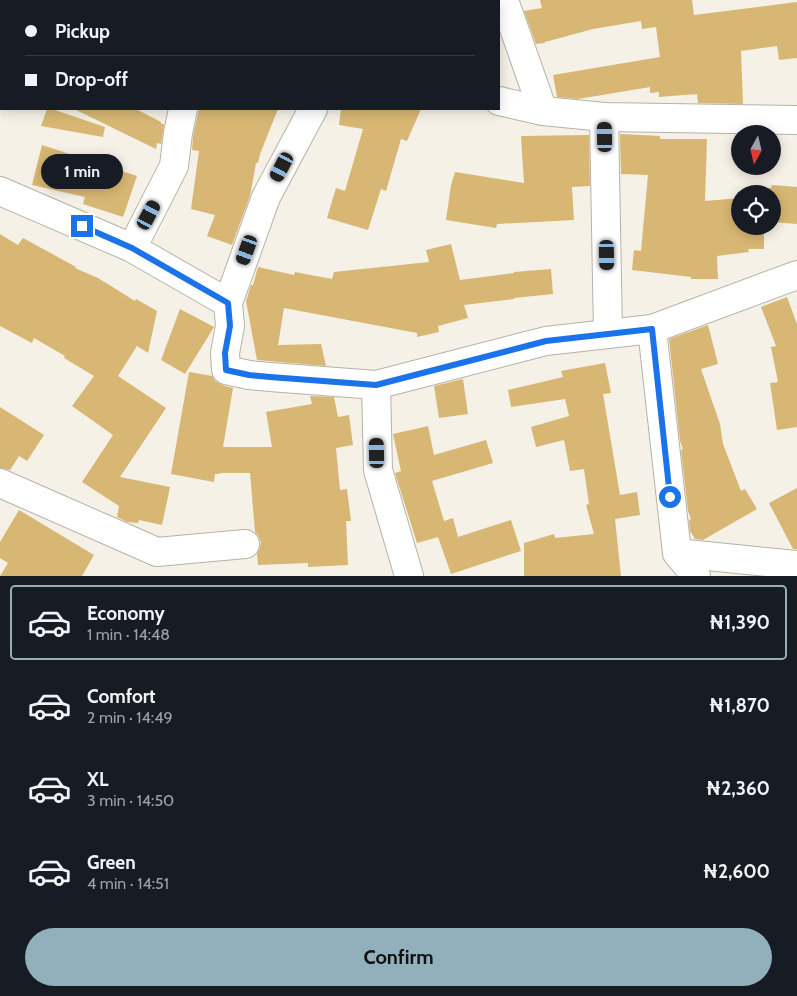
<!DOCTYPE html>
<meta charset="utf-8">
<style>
:root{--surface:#171b24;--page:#242831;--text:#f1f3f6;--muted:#9ea1a6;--line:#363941;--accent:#92b0bc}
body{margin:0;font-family:Cabin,sans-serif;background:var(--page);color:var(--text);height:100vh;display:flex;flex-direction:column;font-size:19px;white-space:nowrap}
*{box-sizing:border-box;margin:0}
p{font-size:16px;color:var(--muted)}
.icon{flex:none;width:28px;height:28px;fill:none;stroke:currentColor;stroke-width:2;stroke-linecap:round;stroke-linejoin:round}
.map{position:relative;height:576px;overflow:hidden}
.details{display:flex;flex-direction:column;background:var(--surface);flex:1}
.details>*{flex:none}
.top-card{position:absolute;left:0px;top:0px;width:500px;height:110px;box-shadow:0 2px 12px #0003;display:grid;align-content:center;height:110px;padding:0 25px;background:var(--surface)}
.needle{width:32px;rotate:188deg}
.tools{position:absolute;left:731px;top:125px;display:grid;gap:10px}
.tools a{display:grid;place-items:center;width:50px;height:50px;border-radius:50%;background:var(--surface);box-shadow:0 2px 12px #0003;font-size:25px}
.end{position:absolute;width:22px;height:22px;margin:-11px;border:6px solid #1a73e8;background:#fff;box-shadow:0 0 0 2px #fff}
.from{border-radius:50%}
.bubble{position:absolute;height:35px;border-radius:18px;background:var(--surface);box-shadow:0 2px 12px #0003;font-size:16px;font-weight:800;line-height:35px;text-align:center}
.car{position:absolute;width:15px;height:30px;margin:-15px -8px;border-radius:6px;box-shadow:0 0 4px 1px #0007;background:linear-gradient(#222 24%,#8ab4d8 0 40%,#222 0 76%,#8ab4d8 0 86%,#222 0)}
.top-card b{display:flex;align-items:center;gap:18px;height:48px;font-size:19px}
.top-card b+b{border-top:1px solid var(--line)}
.top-card i{width:12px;height:12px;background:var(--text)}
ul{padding:9px 0 0;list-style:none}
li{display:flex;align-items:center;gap:15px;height:75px;margin:0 10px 8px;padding:0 15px;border:2px solid transparent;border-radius:5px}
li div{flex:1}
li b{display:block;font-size:19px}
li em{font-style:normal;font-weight:800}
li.active{border-color:var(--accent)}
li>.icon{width:45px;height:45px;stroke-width:1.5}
.button{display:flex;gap:10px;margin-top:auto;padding:10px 25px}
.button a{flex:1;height:58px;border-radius:30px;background:var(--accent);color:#111;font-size:20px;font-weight:800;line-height:58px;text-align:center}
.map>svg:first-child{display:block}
.building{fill:#d7b773}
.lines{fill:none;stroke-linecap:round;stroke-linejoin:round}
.minor-casing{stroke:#b6b2a8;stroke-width:30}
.minor{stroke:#fff;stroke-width:28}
.route{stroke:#1a73e8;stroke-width:6}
</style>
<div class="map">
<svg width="797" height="576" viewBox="0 0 797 576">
<rect width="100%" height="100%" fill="#f5f1e6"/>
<!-- building -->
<g class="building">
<polygon points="540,0 692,0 694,15 797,2 797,58 779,60 777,46 741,51 743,104 698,103 697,94 659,97 659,92 650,93 650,87 578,99 557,97 553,75 660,57 656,27 642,29 641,21 593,29 545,42 545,43 536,44 524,11 542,8"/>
<polygon points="47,109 52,109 105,127 103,137 41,126"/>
<polygon points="74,109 136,109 161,122 161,124 164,124 161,144 157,143 156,149"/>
<polygon points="199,109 278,109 260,154 258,163 256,163 250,196 232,245 207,236 215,215 191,209 199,151 192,150 193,136"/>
<polygon points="341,109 421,109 407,141 401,139 386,191 381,189 368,230 327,218 336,188 345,191 363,129 339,125"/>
<polygon points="620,134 660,136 660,139 707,139 705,201 740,198 740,226 764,226 764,249 748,249 749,252 717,256 718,279 691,279 691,277 632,270 634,250 641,251 648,175 621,174"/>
<polygon points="589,135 590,186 572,187 574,220 497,224 496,228 446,220 451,185 455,172 524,183 521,136"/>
<polygon points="42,145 137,176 123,217 83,204 85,197 32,185"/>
<polygon points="772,185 797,187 797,224 772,222 772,194 750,194 750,188 771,188"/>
<polygon points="0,234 18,245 23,238 76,267 75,268 98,278 135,301 136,299 157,311 148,353 137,346 118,376 166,408 120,477 170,487 162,525 139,520 138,523 127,522 117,517 119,506 82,482 113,435 72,406 94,376 64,358 65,356 34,338 32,343 0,326"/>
<polygon points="451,244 460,280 514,273 514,272 551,269 553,294 514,298 514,299 464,305 468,318 438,326 439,332 417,337 417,333 284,308 278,345 321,344 326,366 257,360 246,301 251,285 253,285 258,267 294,275 295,272 332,279 334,272 429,262 426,250"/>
<polygon points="787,297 797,324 797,427 777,430 770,383 778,382 771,347 776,346 761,307"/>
<polygon points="180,309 214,327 185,374 161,360"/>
<polygon points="708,325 718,364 701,369 720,424 723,444 741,491 745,489 757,509 703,540 695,539 690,531 689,520 691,519 688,511 681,450 683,449 680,441 669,339"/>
<polygon points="605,363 611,393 603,394 620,495 637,492 640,515 615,519 621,576 524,576 524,543 554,534 555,538 594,534 586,505 589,504 584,469 570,471 564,440 536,447 531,427 569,416 565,399 511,407 508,390 563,377 561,371"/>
<polygon points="189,372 212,376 215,381 222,385 233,388 223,447 272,447 266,412 312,404 310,396 334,397 338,417 349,415 353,445 336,448 340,490 347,489 351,521 346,521 348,565 308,567 308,563 258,565 257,554 259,550 261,543 258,535 255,532 250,473 220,473 219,474 215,474 214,482 171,474"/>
<polygon points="463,379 468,414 439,418 434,386"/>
<polygon points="0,407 44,435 27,461 19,456 10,470 0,468"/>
<polygon points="428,426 434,455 486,440 493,463 432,481 444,521 453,518 458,537 511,520 521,551 451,574 438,537 417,543 395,473 401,471 393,434"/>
<polygon points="797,488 797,549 793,549 769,503"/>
<polygon points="19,510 94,555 82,576 0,576 8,563 0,558 0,542"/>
</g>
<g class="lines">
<defs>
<g id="minor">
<polyline points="504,0 543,111"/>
<polyline points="206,1 206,0"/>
<polyline points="499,101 543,111 604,117 797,120"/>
<polyline points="313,109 266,197 228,303 230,326 225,353 226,370 249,375 270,377 376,385 546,341 652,329 797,275"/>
<polyline points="604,117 608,334"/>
<polyline points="0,191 132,248 228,303"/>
<polyline points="132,248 174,166 178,133 183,109"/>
<polyline points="652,329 677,553 696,576"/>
<polyline points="376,385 378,470 409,576"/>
<polyline points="0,483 157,552 245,544"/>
<polyline points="677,553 797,565"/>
</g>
</defs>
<!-- minor casing -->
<use href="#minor" class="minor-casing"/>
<!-- minor -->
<use href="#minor" class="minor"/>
</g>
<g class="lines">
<!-- route -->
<polyline class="route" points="82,226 132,248 228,303 230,326 225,353 226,370 249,375 270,377 376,385 546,341 652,329 670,497"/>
</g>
</svg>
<div class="tools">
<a><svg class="needle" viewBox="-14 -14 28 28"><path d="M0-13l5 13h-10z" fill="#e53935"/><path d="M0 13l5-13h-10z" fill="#9ea1a6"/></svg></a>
<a><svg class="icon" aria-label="locate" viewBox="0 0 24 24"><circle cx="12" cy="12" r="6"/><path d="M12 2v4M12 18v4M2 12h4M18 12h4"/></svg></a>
</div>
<i class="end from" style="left:670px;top:497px"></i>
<i class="end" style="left:82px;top:226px"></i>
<div class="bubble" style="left:41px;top:154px;width:82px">1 min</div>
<i class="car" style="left:605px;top:137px;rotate:359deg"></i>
<i class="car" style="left:282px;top:167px;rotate:208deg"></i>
<i class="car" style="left:149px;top:215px;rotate:28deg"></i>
<i class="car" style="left:247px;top:250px;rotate:200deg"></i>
<i class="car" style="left:607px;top:255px;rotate:179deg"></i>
<i class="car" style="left:377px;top:453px;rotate:359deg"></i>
<div class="top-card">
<b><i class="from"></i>Pickup</b>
<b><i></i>Drop-off</b>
</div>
</div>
<section class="details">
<ul>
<li class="active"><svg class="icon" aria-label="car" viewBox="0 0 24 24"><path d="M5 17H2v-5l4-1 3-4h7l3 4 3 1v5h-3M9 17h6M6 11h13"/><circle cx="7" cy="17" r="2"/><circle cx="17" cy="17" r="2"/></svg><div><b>Economy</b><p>1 min · 14:48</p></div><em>₦1,390</em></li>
<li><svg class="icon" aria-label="car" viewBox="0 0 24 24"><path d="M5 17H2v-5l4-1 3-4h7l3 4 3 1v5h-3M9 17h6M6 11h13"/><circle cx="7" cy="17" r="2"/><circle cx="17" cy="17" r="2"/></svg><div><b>Comfort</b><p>2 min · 14:49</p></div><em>₦1,870</em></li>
<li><svg class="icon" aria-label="car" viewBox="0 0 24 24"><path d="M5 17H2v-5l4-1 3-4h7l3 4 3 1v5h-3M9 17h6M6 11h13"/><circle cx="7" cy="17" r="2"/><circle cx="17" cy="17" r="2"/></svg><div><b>XL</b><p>3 min · 14:50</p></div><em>₦2,360</em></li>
<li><svg class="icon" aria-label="car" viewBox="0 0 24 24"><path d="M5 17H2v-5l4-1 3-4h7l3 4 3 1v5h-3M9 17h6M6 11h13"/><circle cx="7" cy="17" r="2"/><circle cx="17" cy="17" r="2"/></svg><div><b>Green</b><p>4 min · 14:51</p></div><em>₦2,600</em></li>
</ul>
<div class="button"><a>Confirm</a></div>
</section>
